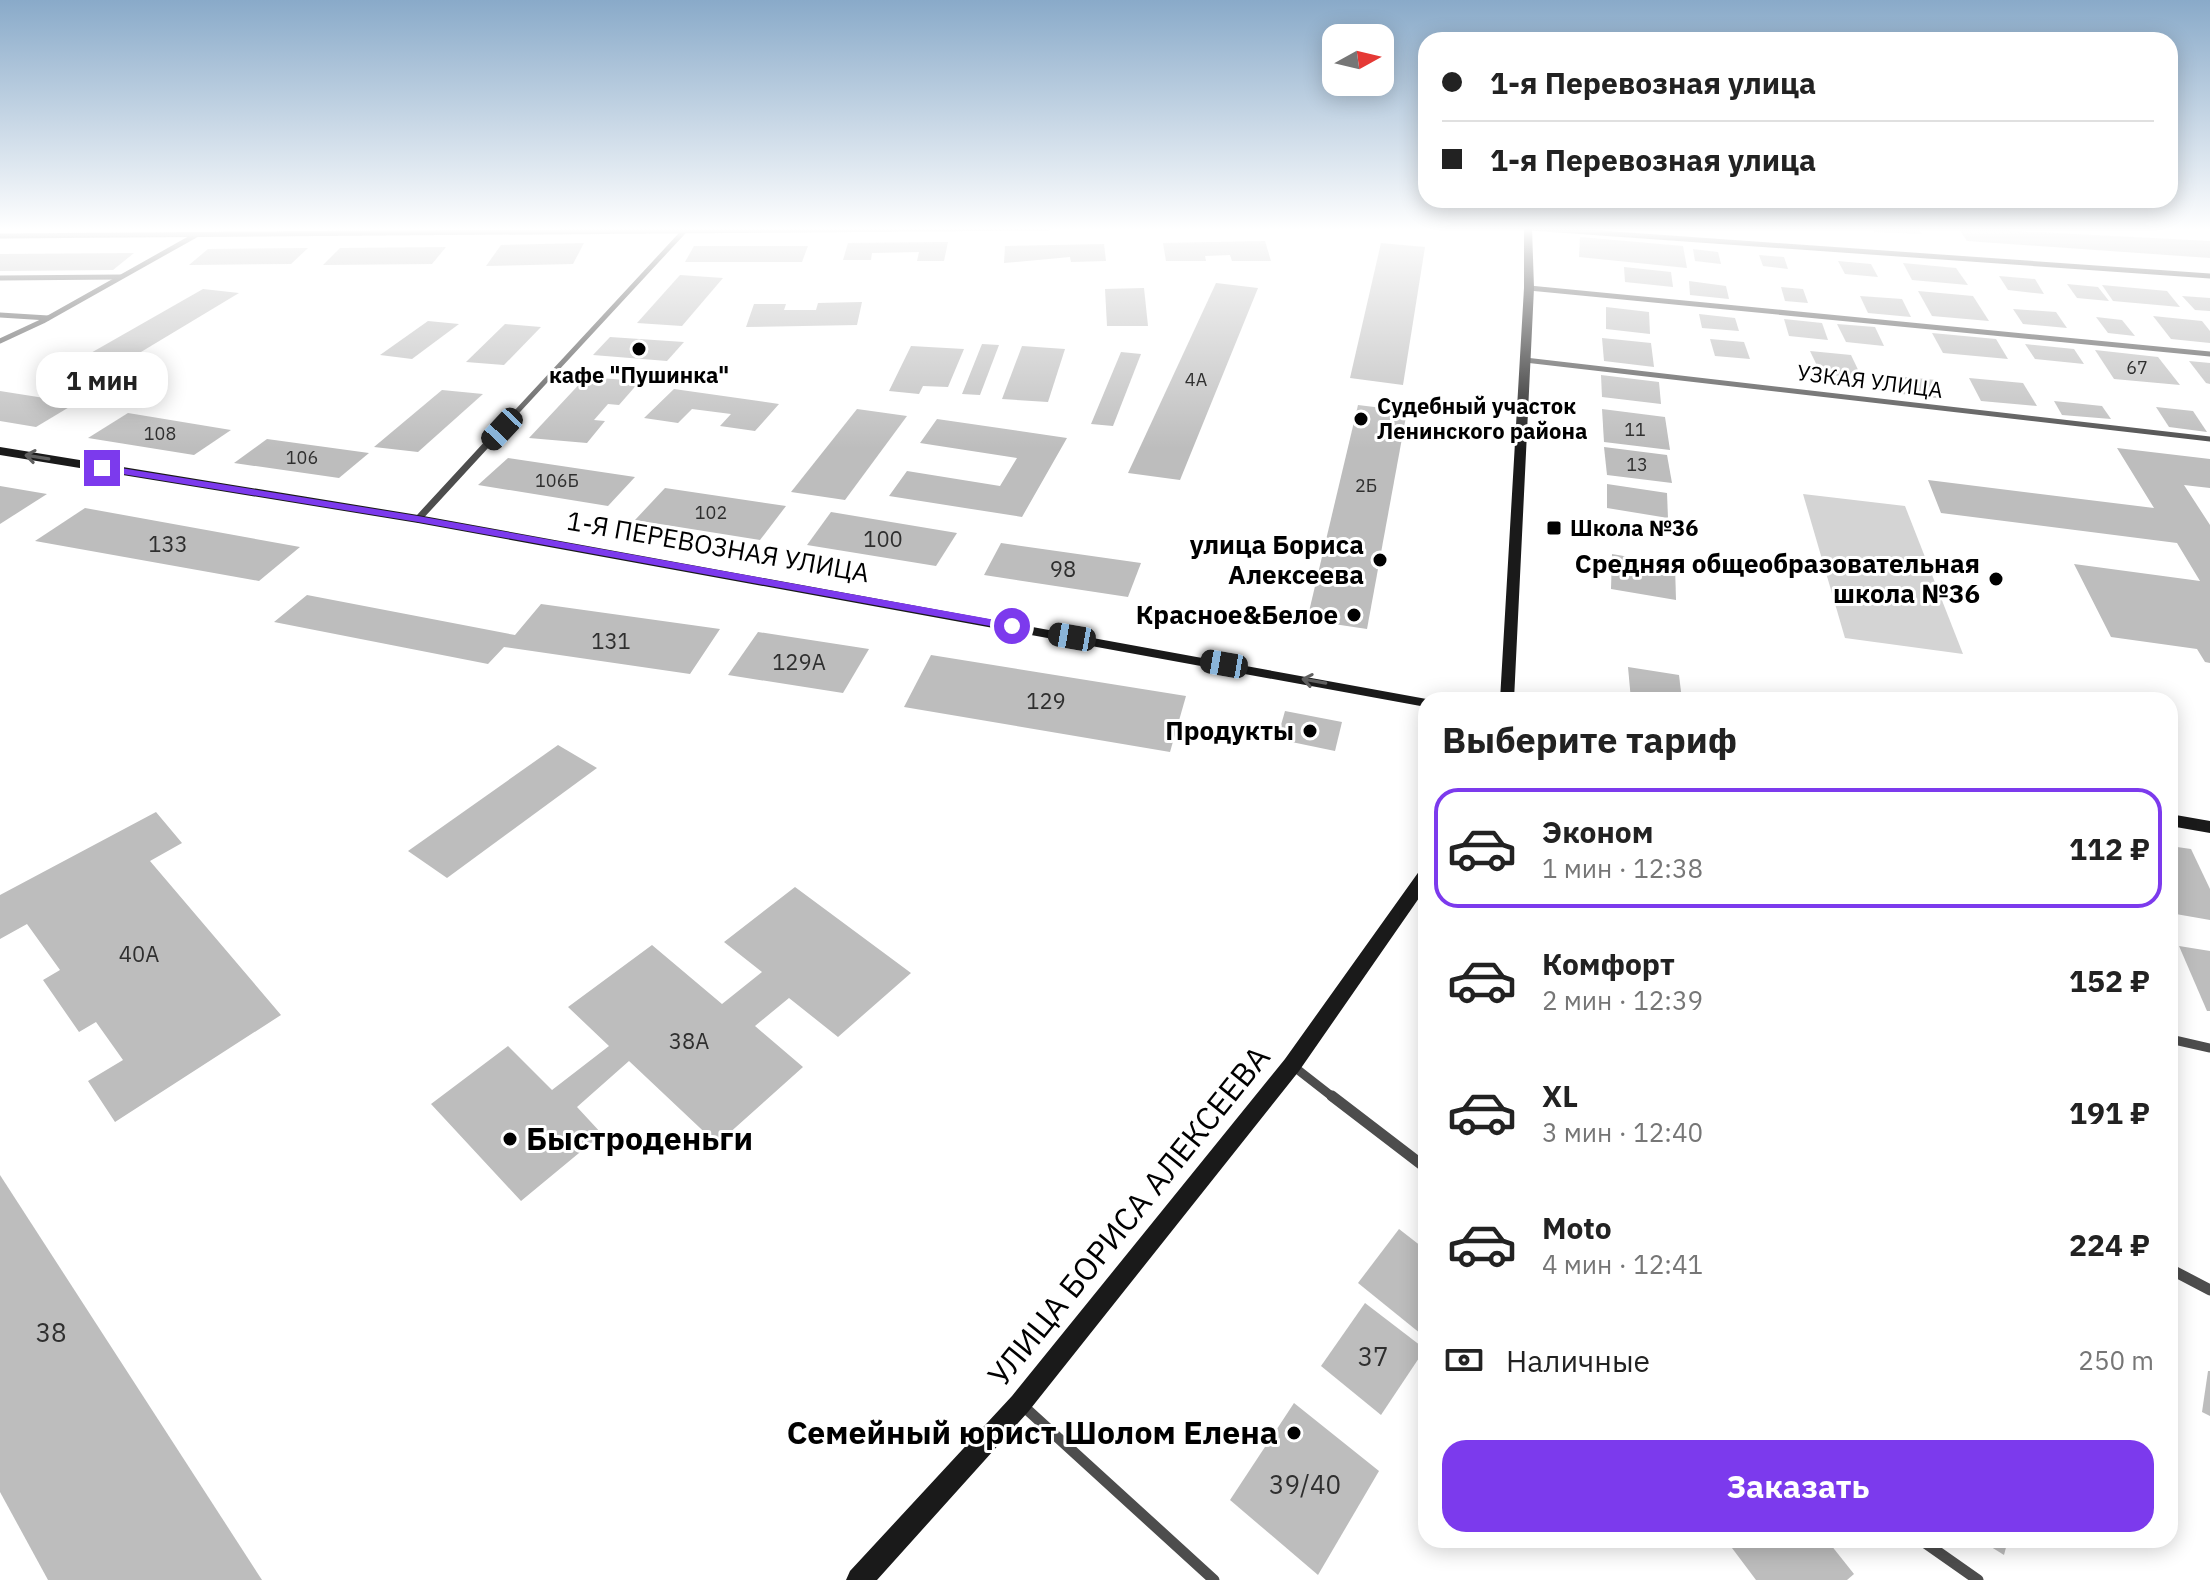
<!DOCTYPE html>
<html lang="ru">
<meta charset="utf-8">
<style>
:root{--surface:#fff;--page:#f6f6f6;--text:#222;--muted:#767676;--line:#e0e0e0;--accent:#7c3aed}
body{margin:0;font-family:"IBM Plex Sans",sans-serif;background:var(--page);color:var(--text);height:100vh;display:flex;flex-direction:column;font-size:30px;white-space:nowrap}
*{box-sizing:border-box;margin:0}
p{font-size:26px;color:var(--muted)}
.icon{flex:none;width:44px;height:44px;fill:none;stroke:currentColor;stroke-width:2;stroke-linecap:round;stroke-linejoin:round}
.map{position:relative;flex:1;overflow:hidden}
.drawer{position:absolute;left:1418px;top:692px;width:760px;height:856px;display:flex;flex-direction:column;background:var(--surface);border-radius:24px;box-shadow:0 4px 20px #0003}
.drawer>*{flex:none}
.top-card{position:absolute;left:1418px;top:32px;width:760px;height:176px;border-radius:24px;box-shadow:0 4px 20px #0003;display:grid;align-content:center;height:176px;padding:0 24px;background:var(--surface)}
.needle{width:52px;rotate:82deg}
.fabs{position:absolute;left:1322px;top:24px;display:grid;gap:16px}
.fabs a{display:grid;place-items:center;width:72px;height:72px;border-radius:16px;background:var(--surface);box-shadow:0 4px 20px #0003;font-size:40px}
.end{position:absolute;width:36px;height:36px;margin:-18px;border:10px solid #7c3aed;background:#fff;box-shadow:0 0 0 4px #fff}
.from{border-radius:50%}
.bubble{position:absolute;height:56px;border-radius:24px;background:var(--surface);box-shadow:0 4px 20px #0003;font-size:26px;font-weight:800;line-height:56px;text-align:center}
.car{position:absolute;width:24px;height:48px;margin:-24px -12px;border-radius:10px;box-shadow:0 0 6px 2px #0007;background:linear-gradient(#222 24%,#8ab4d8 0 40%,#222 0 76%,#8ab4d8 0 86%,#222 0)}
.top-card b{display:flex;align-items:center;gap:28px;height:76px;font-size:30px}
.top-card b+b{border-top:2px solid var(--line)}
.top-card i{width:20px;height:20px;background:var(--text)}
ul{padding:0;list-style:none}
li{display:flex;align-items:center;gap:24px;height:120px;margin:0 16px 12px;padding:0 8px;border:4px solid transparent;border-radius:24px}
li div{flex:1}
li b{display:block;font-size:30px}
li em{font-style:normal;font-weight:800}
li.current{border-color:var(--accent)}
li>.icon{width:72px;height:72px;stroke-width:1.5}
h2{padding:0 24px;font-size:36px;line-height:96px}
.pay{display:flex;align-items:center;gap:20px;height:88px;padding:0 24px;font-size:30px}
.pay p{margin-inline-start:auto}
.cta{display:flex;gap:16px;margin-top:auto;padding:16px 24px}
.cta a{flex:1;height:92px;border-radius:24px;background:var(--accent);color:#fff;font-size:32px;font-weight:800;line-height:92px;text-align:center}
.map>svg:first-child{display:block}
.green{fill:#d4d4d4}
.building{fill:#bdbdbd}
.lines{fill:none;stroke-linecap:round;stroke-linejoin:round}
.minor-far3{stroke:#4d4d4d;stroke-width:5}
.minor-far2{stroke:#4d4d4d;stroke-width:7}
.minor-far1{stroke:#4d4d4d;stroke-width:9}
.minor{stroke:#4d4d4d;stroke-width:11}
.secondary{fill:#1a1a1a;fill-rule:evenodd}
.oneway{stroke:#5f5f5f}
.route{fill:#7c3aed}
.poi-dot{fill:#000;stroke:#fff;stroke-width:3}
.labels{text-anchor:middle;stroke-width:6;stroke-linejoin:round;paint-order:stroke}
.far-number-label{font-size:18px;fill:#2f2f2f}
.far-poi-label{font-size:22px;font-weight:bold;fill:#000;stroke:#fff;text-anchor:start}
.far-street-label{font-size:22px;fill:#000;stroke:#fff}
.number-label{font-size:22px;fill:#2f2f2f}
.poi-label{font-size:26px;font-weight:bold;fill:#000;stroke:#fff;text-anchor:end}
.street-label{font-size:26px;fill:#000;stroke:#fff}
.near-number-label{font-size:26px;fill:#2f2f2f}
.near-poi-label{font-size:32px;font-weight:bold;fill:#000;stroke:#fff;text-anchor:start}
.near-street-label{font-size:32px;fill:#000;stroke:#fff}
</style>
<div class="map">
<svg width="2210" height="1580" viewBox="0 0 2210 1580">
<rect width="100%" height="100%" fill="#fff"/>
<!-- green -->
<polygon class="green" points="1803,494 1905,506 1963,654 1845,638"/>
<!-- building -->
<g class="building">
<polygon points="1872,228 1917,228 1922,234 1874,232"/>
<polygon points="1958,228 2210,241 2210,258 1967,241"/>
<polygon points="1580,237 1683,246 1687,268 1579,257"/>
<polygon points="1265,241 1271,261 1232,261 1230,255 1205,256 1206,261 1166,261 1163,243"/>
<polygon points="948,242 944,261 917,261 919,252 872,253 871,260 843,260 848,243"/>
<polygon points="584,243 573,264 486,266 501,245"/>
<polygon points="1381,243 1425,247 1403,385 1350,378"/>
<polygon points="1104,244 1106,261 1071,262 1070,257 1004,263 1005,246"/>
<polygon points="694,246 808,246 802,262 685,262"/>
<polygon points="446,247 432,264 323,265 340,248"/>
<polygon points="308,248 291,264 189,265 208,249"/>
<polygon points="1693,249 1718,252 1721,264 1695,261"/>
<polygon points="134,253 113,270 0,271 0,254"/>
<polygon points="1759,255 1784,257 1788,269 1763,266"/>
<polygon points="1838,261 1871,264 1878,277 1845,274"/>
<polygon points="1903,263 1956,268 1968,285 1912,280"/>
<polygon points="1624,267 1671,272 1673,287 1625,282"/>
<polygon points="680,275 723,278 682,326 637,323"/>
<polygon points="1999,276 2035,279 2044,294 2008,290"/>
<polygon points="1689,281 1726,286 1729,299 1690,295"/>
<polygon points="1216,283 1258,288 1180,480 1128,473"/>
<polygon points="2067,284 2098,287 2109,301 2077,298"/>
<polygon points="2102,285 2167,291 2180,307 2113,301"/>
<polygon points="1781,287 1803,289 1808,303 1785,301"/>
<polygon points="1144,288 1148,326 1107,326 1105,289"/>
<polygon points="203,289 239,293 121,364 82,358"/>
<polygon points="1918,291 1973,296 1989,321 1932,316"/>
<polygon points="1860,296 1902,299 1911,317 1868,313"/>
<polygon points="2182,296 2210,298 2210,311 2195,310"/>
<polygon points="862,302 857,325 746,327 754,304 786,304 784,310 816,310 818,303"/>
<polygon points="1606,307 1649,312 1650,334 1606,329"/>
<polygon points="2013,309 2056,312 2067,328 2023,324"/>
<polygon points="1699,314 1735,318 1739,331 1702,328"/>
<polygon points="2153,316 2202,321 2210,331 2210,343 2171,339"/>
<polygon points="2096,317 2122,320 2135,336 2108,333"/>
<polygon points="1784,319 1822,323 1828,340 1789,336"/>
<polygon points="428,321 459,324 412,359 380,355"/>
<polygon points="505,324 541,327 504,365 466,362"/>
<polygon points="1837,324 1875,327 1884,346 1846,342"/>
<polygon points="1932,333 1996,339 2008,359 1943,353"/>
<polygon points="610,337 684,342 667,361 593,355"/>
<polygon points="1602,338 1651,343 1654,367 1604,361"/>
<polygon points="1710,339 1744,342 1750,359 1715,356"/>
<polygon points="982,344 999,345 980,395 962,394"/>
<polygon points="2025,344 2074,349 2084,364 2035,359"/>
<polygon points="911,346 964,349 948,387 923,386 919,394 889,391"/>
<polygon points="1022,346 1065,349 1048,402 1002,399"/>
<polygon points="2095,350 2158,357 2180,385 2114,379"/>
<polygon points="1810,351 1851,355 1862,378 1821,374"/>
<polygon points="1121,352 1141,354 1113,426 1091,424"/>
<polygon points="2189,361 2210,363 2210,384 2206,383"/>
<polygon points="1601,375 1659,382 1661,404 1602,397"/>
<polygon points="1896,376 1936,380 1944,399 1902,394"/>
<polygon points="586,377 640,381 619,405 608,404 594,420 605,421 587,443 529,438"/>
<polygon points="1969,378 2023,383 2037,406 1981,401"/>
<polygon points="674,389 779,404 755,431 720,426 731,414 692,409 678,423 644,418"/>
<polygon points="442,390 483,394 418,452 374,447"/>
<polygon points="0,391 76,403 36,427 0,421"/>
<polygon points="2054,401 2102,406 2111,419 2062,415"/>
<polygon points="1358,405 1407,411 1367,629 1307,620"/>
<polygon points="2156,407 2193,411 2207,432 2169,427"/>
<polygon points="857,409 907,416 845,500 791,492"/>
<polygon points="1602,409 1665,417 1670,450 1604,442"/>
<polygon points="128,413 231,430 194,455 88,438"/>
<polygon points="937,419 1067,438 1022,517 889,496 907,471 1000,486 1017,458 920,443"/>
<polygon points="267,439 369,453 339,478 234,463"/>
<polygon points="1604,447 1667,455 1672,483 1607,475"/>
<polygon points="2117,448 2210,459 2210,488 2184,485 2210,525 2210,663 2205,662 2197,649 2111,637 2074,564 2200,581 2177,543 1941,513 1928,480 2154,508"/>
<polygon points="508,458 635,477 608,506 478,485"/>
<polygon points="1607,484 1667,493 1668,518 1607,508"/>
<polygon points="0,486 47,494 0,524"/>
<polygon points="665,488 786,506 760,540 635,520"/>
<polygon points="85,508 300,547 259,581 35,541"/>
<polygon points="831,512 957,533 936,566 807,545"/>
<polygon points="1001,543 1141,563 1128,597 984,575"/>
<polygon points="1612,554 1675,565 1676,600 1611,589"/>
<polygon points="307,595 515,635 541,604 720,629 690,674 504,647 488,664 274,622"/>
<polygon points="758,632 869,649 843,693 728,675"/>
<polygon points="931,655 1186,696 1170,752 904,707"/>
<polygon points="1628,667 1679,675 1682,700 1631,700"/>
<polygon points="1285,711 1342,722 1335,751 1277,739"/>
<polygon points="558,745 597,768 447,878 408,851"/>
<polygon points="156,812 182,843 150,861 281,1015 115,1122 88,1081 123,1060 96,1022 79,1032 43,980 60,970 27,924 0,939 0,895"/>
<polygon points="2170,846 2191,849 2210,889 2210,920 2170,913"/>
<polygon points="795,887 911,973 838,1037 789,998 755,1026 803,1067 717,1144 629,1061 577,1107 602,1134 521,1201 431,1104 508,1046 552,1090 609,1046 568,1007 652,945 722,1004 762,972 724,942"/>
<polygon points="2179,946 2210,951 2210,1011 2207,1011"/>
<polygon points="0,1175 262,1580 48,1580 0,1492"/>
<polygon points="1399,1229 1426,1250 1426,1338 1358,1283"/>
<polygon points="1365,1303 1425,1349 1381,1415 1321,1366"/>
<polygon points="2208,1371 2210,1371 2210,1416 2202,1412"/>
<polygon points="1294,1403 1379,1471 1318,1575 1230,1500"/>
<polygon points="1726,1540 1827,1540 1854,1574 1847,1580 1756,1580"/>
<polygon points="1980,1540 2008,1540 2004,1555"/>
</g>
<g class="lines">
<!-- minor-far3 -->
<g class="minor-far3">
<polyline points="1530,228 2210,276"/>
<polyline points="0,236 1049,228"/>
<polyline points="0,278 120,277"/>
<polyline points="1529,288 2210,354"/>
<polyline points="0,315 48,318"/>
<polyline points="0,341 43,321 196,235"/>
<polyline points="1525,360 2210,439"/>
<polyline points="486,445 687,228"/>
</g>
<!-- minor-far2 -->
<polyline class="minor-far2" points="418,519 488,443"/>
<!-- minor-far1 -->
<g class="minor-far1">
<polyline points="2170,1039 2210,1048"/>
<polyline points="1293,1066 1334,1098"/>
</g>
<!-- minor -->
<g class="minor">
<polyline points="1332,1096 1426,1168"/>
<polyline points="2170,1269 2210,1290"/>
<polyline points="1021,1404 1214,1580"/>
<polyline points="1921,1540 1978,1580"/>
</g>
<!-- secondary -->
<g class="secondary">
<polygon points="1524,228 1532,228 1534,288 1514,700 1500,700 1524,288"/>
<polygon points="0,447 418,515 1432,700 1426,700 1426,707 418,523 0,455"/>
<polygon points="2170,814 2210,821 2210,833 2170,826"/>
<polygon points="1426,868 1426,888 1299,1071 1028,1412 877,1580 846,1580 850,1571 1012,1396 1285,1059 1420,870"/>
</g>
</g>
<!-- one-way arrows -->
<defs><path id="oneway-shaft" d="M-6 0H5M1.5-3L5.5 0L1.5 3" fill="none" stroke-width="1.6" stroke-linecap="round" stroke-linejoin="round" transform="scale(2)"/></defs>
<g class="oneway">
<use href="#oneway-shaft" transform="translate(37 457) rotate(-171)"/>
<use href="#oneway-shaft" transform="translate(1314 681) rotate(-170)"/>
</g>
<!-- sky -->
<linearGradient id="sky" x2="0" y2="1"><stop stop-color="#89aac9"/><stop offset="0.51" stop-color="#fff"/><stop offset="1" stop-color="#fff" stop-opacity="0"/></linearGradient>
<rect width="2210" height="449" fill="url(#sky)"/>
<!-- route -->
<polygon class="route" points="102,465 418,516 1012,623 1017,626 1012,630 418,522 98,470"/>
<!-- markers -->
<g class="poi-dot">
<circle cx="639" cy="349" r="8"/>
<circle cx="1361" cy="419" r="8"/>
<rect x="1546" y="520" width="16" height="16" rx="4"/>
<circle cx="1380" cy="560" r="8"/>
<circle cx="1996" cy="579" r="8"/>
<circle cx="1354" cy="615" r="8"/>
<circle cx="1310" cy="731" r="8"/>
<circle cx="510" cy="1139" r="8"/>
<circle cx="1294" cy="1433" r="8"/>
</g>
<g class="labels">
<!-- far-number labels -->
<g class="far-number-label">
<text x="2137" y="374">67</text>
<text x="1196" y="386">4А</text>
<text x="1635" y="436">11</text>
<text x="160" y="440">108</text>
<text x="302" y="464">106</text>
<text x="1637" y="471">13</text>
<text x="557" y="487">106Б</text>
<text x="1366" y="492">2Б</text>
<text x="711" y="519">102</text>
</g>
<!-- far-poi labels -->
<g class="far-poi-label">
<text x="639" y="383" text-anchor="middle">кафе "Пушинка"</text>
<text x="1377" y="414">Судебный участок<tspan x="1377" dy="25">Ленинского района</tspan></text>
<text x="1570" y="536">Школа №36</text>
</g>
<!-- far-street labels -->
<g class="far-street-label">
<text transform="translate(1870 381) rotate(7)" y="8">УЗКАЯ УЛИЦА</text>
</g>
<!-- number labels -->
<g class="number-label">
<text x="883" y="547">100</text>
<text x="168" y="552">133</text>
<text x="1063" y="577">98</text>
<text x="611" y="649">131</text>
<text x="799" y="670">129А</text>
<text x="1046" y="709">129</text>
<text x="139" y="962">40А</text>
<text x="689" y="1049">38А</text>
</g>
<!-- poi labels -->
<g class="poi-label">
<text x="1364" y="554">улица Бориса<tspan x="1364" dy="30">Алексеева</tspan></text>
<text x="1980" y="573">Средняя общеобразовательная<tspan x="1980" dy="30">школа №36</tspan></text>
<text x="1338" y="624">Красное&amp;Белое</text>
<text x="1294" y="740">Продукты</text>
</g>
<!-- street labels -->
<g class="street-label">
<text transform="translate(718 547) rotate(10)" y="9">1-Я ПЕРЕВОЗНАЯ УЛИЦА</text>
</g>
<!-- near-number labels -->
<g class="near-number-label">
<text x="51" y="1342">38</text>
<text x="1373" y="1366">37</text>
<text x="1305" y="1494">39/40</text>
</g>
<!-- near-poi labels -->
<g class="near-poi-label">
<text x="526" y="1150">Быстроденьги</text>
<text x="1278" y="1444" text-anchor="end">Семейный юрист Шолом Елена</text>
</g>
<!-- near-street labels -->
<g class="near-street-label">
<text transform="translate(1129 1216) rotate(-51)" y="11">УЛИЦА БОРИСА АЛЕКСЕЕВА</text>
</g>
</g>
</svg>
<div class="fabs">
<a><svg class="needle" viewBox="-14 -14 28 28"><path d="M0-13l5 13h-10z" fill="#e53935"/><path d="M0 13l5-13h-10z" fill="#767676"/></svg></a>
</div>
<i class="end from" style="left:1012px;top:626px"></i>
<i class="end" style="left:102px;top:468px"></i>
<div class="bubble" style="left:36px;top:352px;width:132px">1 мин</div>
<i class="car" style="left:502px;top:429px;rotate:223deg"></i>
<i class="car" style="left:1072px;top:637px;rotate:280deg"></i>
<i class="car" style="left:1224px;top:664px;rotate:280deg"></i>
<div class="top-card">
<b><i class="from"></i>1-я Перевозная улица</b>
<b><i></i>1-я Перевозная улица</b>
</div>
<section class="drawer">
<h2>Выберите тариф</h2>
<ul>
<li class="current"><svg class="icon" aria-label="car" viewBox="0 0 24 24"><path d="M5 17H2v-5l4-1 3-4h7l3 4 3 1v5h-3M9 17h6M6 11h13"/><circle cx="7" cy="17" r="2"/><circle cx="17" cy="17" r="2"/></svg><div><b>Эконом</b><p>1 мин · 12:38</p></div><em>112 ₽</em></li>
<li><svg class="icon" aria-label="car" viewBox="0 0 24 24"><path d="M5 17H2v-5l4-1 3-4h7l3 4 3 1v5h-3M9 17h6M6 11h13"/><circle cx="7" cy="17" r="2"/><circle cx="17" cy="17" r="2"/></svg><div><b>Комфорт</b><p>2 мин · 12:39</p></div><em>152 ₽</em></li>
<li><svg class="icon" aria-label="car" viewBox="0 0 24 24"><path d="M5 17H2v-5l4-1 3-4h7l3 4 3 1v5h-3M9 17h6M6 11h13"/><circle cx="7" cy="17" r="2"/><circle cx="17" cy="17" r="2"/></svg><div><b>XL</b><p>3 мин · 12:40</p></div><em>191 ₽</em></li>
<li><svg class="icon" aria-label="car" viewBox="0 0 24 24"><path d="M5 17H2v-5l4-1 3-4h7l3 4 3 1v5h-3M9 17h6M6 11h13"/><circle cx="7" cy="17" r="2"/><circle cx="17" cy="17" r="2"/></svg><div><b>Moto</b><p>4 мин · 12:41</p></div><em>224 ₽</em></li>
</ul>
<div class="pay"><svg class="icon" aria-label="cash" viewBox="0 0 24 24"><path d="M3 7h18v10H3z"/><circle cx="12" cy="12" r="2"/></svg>Наличные<p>250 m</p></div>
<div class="cta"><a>Заказать</a></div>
</section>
</div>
